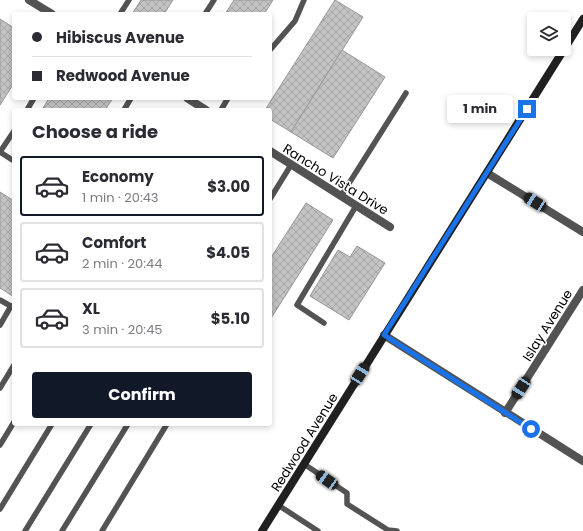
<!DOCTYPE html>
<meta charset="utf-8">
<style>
:root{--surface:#fff;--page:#f2f2f3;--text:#2b2b33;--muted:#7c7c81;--line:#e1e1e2;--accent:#111827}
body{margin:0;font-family:Poppins,sans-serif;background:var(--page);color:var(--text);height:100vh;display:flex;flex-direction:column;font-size:15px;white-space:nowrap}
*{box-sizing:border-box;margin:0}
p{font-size:13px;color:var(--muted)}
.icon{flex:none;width:22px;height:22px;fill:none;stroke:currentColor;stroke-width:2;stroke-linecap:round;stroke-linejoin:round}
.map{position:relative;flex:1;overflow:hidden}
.panel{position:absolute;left:12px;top:108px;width:260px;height:318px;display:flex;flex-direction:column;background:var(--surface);border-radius:4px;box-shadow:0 2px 6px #0003}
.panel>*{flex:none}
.banner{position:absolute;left:12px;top:12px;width:260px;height:88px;border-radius:4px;box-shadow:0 2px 6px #0003;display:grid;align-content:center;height:88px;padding:0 20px;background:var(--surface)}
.tools{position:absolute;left:527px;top:12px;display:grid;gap:8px}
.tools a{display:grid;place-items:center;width:44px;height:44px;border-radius:4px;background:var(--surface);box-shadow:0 2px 6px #0003;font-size:20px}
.end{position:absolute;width:18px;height:18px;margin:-9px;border:5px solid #1a73e8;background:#fff;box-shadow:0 0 0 2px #fff}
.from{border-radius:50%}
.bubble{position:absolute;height:28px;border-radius:4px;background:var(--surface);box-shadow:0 2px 6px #0003;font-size:13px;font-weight:700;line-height:28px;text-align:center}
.car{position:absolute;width:12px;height:24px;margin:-12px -6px;border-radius:5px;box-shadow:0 0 3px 1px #0007;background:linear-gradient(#222 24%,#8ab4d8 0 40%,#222 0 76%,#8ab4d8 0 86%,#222 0)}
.banner b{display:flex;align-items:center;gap:14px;height:38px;font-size:15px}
.banner b+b{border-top:1px solid var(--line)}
.banner i{width:10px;height:10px;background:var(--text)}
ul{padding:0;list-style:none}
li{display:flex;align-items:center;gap:12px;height:60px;margin:0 8px 6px;padding:0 12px;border:2px solid var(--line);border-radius:4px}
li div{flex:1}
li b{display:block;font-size:15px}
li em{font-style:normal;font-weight:700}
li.current{border-color:var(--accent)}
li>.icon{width:36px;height:36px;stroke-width:1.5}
h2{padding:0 20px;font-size:18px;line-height:48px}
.cta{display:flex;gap:8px;margin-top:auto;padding:8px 20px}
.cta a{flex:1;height:46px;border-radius:4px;background:var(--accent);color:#fff;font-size:16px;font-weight:700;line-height:46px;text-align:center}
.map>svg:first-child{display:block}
.building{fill:url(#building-cross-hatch);stroke:#979797}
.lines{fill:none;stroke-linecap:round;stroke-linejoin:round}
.lane{stroke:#535353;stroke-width:5.5}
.street{stroke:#535353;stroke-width:8}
.secondary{stroke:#202020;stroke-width:8}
.route{stroke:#1a73e8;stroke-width:5}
.labels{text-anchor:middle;stroke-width:3;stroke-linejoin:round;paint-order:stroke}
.street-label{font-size:13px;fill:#000;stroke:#fff}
</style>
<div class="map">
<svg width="583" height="531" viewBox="0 0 583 531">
<defs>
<pattern id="building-cross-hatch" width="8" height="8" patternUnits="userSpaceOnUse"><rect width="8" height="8" fill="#c3c3c3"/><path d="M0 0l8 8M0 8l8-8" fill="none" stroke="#a6a6a6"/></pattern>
</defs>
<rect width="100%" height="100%" fill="#fff"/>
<!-- building -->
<g class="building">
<polygon points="141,0 173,0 164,14 132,14"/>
<polygon points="234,0 273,0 264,14 225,14"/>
<polygon points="335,0 363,17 291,132 270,119 270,110 265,110"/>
<polygon points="0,19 14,28 14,83 0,105"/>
<polygon points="342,50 385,77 333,158 291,132"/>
<polygon points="49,98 113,98 105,110 42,110"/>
<polygon points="0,192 14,201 14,297 0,288"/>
<polygon points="306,203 333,220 270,320 270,259"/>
<polygon points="357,246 385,263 349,320 310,296 338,250 350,257"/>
</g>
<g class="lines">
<!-- lane -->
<g class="lane">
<polyline points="120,14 129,0"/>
<polyline points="205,14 214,0"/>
<polyline points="270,50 295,21 304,0"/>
<polyline points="27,110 34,98"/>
<polyline points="124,110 131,98"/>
<polyline points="221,110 228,98"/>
<polyline points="14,161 0,152 14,131"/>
<polyline points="341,196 406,93"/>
<polyline points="270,199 291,165"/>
<polyline points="0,300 14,308"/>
<polyline points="324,323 297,305 356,206"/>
<polyline points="0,325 11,306"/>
<polyline points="0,388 14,365"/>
<polyline points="0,445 14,422"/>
<polyline points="304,464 347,493 347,504 388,530 397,531"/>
<polyline points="278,505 318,531"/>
<polyline points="0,509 52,424"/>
<polyline points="25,531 91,424"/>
<polyline points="62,531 128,424"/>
<polyline points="102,531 167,424"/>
</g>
<!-- street -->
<g class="street">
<polyline points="29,0 52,14"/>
<polyline points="187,98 206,110"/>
<polyline points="270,151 390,227"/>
<polyline points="487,173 583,232"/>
<polyline points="384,335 583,461"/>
<polyline points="505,413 583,290"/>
</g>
<!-- secondary -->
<polyline class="secondary" points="262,531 583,19"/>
</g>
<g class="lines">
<!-- route -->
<polyline class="route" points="527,109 384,335 531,429"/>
</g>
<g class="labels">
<!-- street labels -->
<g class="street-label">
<text transform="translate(336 179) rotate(32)" y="5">Rancho Vista Drive</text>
<text transform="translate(547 325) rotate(-58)" y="5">Islay Avenue</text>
<text transform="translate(304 442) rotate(-58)" y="5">Redwood Avenue</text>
</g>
</g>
</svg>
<div class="tools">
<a><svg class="icon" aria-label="layers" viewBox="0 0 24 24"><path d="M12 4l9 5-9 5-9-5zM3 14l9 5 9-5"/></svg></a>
</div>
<i class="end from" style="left:531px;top:429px"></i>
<i class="end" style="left:527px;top:109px"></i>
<div class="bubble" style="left:447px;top:95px;width:66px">1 min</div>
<i class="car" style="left:535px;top:202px;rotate:302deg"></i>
<i class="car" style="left:360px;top:374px;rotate:32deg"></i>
<i class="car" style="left:521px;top:388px;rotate:213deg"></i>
<i class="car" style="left:327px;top:480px;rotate:304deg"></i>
<div class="banner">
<b><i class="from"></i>Hibiscus Avenue</b>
<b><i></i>Redwood Avenue</b>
</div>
<section class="panel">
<h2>Choose a ride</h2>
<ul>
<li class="current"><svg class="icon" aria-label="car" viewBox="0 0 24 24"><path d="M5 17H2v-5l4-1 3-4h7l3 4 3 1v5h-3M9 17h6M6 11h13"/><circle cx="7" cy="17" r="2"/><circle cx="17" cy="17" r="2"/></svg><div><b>Economy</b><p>1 min · 20:43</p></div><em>$3.00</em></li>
<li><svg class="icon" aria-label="car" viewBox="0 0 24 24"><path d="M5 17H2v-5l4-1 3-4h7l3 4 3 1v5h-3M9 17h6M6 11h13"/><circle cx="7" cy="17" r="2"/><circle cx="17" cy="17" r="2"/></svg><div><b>Comfort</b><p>2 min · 20:44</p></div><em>$4.05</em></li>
<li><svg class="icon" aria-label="car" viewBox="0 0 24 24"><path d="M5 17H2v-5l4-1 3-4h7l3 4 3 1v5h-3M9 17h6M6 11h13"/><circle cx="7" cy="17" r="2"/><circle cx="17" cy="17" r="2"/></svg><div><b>XL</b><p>3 min · 20:45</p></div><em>$5.10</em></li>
</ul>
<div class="cta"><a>Confirm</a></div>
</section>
</div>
